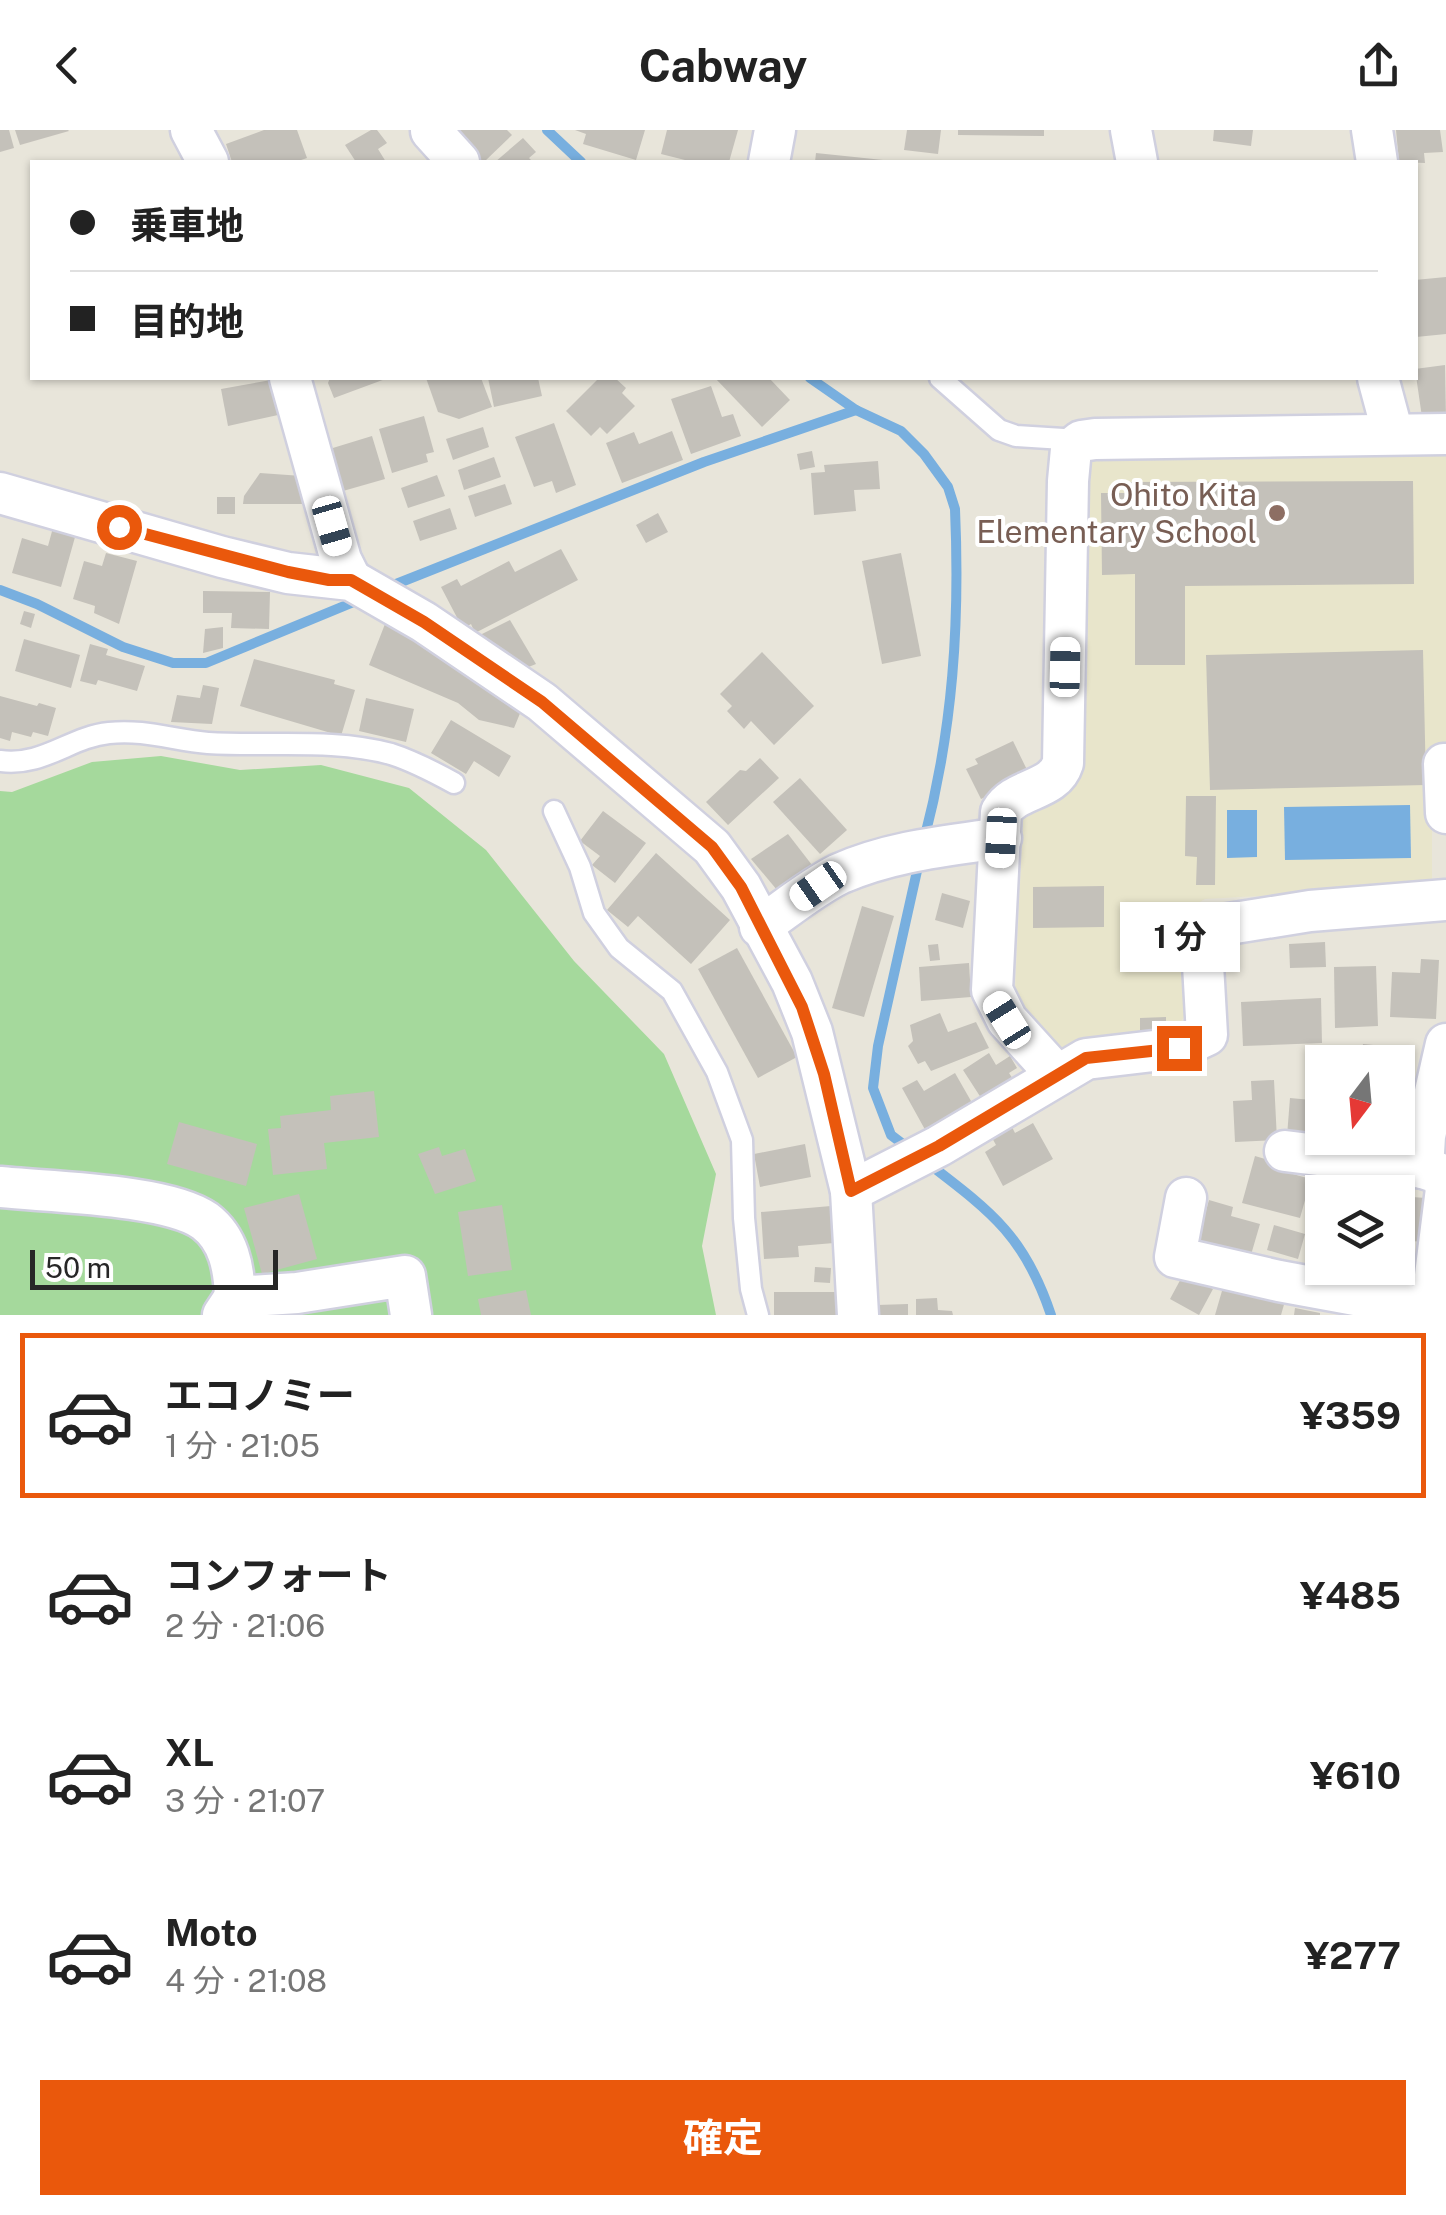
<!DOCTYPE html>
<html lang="ja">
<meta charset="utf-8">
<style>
:root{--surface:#fff;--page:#f2f2f2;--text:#222;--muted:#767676;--line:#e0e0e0;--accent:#ea580c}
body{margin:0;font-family:"Public Sans","Noto Sans JP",sans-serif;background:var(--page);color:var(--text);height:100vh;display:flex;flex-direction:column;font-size:38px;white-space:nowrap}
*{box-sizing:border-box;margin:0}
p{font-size:32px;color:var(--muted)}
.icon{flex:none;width:55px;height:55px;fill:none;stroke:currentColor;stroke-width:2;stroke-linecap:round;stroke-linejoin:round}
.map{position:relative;height:1185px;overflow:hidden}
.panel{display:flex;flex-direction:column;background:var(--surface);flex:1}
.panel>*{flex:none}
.top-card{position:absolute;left:30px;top:30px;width:1388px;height:220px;border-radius:0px;box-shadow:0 2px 8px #0004;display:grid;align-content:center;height:220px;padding:0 40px;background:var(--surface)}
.needle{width:65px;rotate:196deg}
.tools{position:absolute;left:1305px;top:915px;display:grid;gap:20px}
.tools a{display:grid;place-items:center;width:110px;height:110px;border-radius:0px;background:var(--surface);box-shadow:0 2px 8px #0004;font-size:50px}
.scale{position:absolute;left:30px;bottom:25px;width:248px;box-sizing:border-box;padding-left:10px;border:5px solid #272727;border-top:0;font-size:28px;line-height:35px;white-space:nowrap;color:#272727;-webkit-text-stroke:8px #fff;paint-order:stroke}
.end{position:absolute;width:45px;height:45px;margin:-22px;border:12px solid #ea580c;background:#fff;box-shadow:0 0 0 5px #fff}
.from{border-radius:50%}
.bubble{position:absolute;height:70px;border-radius:0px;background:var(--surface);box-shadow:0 2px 8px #0004;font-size:32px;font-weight:700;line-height:70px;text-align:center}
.car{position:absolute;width:30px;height:60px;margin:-30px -15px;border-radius:12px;box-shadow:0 0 8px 2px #0007;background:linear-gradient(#fff 24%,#345 0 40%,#fff 0 76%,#345 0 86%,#fff 0)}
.top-card b{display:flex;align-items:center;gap:35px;height:95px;font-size:38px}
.top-card b+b{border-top:2px solid var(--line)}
.top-card i{width:25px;height:25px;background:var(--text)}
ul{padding:18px 0 0;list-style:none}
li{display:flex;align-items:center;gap:30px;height:165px;margin:0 20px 15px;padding:0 20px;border:5px solid transparent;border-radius:0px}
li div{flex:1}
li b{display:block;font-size:38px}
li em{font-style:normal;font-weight:700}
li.on{border-color:var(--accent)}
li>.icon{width:90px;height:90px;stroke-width:1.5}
.action{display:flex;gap:20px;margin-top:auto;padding:20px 40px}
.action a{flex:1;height:115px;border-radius:0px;background:var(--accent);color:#fff;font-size:40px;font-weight:700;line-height:115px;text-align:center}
header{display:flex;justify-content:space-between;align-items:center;height:130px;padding:0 40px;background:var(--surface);font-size:45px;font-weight:700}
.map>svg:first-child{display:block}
.education{fill:#e8e5cb}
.green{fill:#a5d99c}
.water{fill:#78afdf}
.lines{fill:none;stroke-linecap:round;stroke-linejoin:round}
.stream{stroke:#78afdf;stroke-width:10}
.building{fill:#c4c1ba}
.lane-casing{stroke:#d0d0df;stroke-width:25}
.street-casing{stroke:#d0d0df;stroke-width:45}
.lane{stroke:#fff;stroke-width:20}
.street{stroke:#fff;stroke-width:40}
.route{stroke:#ea580c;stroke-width:12}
.education-dot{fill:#8d6e63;stroke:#fff;stroke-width:4}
.labels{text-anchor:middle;stroke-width:8;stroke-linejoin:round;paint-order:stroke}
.education-label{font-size:32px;fill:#785e54;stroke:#fff;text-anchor:end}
</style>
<header><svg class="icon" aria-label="back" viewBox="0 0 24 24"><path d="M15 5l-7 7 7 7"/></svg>Cabway<svg class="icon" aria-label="share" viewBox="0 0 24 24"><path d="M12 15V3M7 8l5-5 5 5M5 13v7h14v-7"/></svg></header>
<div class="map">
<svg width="1446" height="1185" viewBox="0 0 1446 1185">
<rect width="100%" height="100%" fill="#e8e5da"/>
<!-- education -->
<polygon class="education" points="1446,315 1446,630 1432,631 1432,756 1205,769 1184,781 1187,883 1165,913 1061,917 1037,907 1016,883 1015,861 1024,672 1068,657 1083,338 1097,321"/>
<!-- green -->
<polygon class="green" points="161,626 240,640 321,635 409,658 486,720 574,831 664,924 716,1044 702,1116 716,1185 0,1185 0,661 12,662 92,632"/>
<!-- water -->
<g class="water">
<polygon points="1410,675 1411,728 1285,730 1284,677"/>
<polygon points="1227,680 1257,680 1257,727 1227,728"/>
</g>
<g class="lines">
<!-- stream -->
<g class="stream">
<polyline points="547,0 581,32"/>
<path d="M810 248 856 280 901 301 924 324 948 357 955 379C960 493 953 599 924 710"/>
<polyline points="386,458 704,332 856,280"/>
<polyline points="0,460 37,474 123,517 173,533 206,533 361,469"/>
<polyline points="912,1021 891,1005 873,958 878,916 919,732"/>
<path d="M929 1034C993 1083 1025 1107 1051 1185"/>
</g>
</g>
<!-- building -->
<g class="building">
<polygon points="0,0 9,0 14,18 0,22"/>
<polygon points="15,0 68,0 69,1 20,15"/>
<polygon points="264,0 297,0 307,28 295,32 232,32 226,14"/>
<polygon points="371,0 377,0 387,13 378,19 386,32 356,32 345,15"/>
<polygon points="447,0 507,0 512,5 484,32 479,32"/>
<polygon points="575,0 645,0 636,30 583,14 586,4"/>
<polygon points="667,0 738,0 729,32 693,32 661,24"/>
<polygon points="907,0 941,0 938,24 904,20"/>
<polygon points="958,0 1044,0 1044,6 958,5"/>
<polygon points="1214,0 1253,0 1251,16 1213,11"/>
<polygon points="1396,0 1440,0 1443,22 1424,23 1425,33 1399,32"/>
<polygon points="523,8 536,22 529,28 533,32 495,32"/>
<polygon points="816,23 883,30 883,32 815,32"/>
<polygon points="1446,147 1446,204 1416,207 1415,150"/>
<polygon points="1445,235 1446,291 1423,294 1415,239"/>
<polygon points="330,248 388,248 334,268 328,253"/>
<polygon points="426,248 481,248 492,277 459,289 438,282"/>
<polygon points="488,248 538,248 542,266 494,277"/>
<polygon points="599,248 615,248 626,258 622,263 635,276 607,304 600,297 591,306 566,281"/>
<polygon points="715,248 769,248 790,270 762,297"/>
<polygon points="271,250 278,285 228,296 221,259"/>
<polygon points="711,256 722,287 733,284 741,306 691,324 671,269"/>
<polygon points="424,286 434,322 426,324 428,332 392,343 379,299"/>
<polygon points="554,293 576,355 556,363 552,351 534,357 515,307"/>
<polygon points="483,297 489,317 453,330 446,309"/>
<polygon points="672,301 683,330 622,353 606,313 634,302 639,314"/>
<polygon points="372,306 385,349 343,361 340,349 332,350 323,321"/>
<polygon points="812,321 815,337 800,340 797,324"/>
<polygon points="494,327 501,347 464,360 458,340"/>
<polygon points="878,331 880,359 854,360 856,381 814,385 811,343 825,342 824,335"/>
<polygon points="260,343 302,346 302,374 243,374 244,366"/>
<polygon points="437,345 445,366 408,378 401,358"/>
<polygon points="1413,351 1414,454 1185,456 1185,535 1135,535 1135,444 1102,445 1101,363 1128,363 1127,352"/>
<polygon points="505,354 512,374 475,387 468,366"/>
<rect x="217" y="367" width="18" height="17"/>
<polygon points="450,378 457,399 420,411 413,391"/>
<polygon points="658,383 668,402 646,413 636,395"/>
<polygon points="54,394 77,400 61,457 12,443 22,408 48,416"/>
<polygon points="561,419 578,450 475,503 471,494 463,499 441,457 457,449 461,456 509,431 515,442"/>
<polygon points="106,423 137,431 119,494 94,483 95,476 73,469 84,431 102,436"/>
<polygon points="901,423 921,526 882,534 862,431"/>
<polygon points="203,461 270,462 269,499 231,498 232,483 203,483"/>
<polygon points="24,481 35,484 31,498 20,494"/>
<polygon points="510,490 536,534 521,540 476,507"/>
<polygon points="385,494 435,514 523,576 514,598 479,590 458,573 369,535"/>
<polygon points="223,497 223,518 203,523 205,499"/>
<polygon points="24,509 80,525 71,558 15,541"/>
<polygon points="90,514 108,519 106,525 145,536 137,561 98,550 96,555 80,551"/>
<polygon points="1423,520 1426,655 1210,660 1206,525"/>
<polygon points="762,522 814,576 774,615 751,591 744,599 727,581 732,576 720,564"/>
<polygon points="254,529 335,550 334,554 355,560 341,606 240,576"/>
<polygon points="203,555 219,558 212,594 171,592 177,565 200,568"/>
<polygon points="0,566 37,576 39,573 56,578 48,606 33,602 31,607 12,602 10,611 0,608"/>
<polygon points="366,568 414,579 406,612 359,601"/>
<polygon points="451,590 511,626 499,647 474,631 466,644 431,623"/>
<polygon points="1013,611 1030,646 981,669 966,639 978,634 975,629"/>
<polygon points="760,628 779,648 728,695 706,672 740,640 746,641"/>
<polygon points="800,648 847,700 820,724 773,672"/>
<polygon points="1186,666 1216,666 1215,755 1196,755 1197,727 1185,726"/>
<polygon points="603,681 646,713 615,753 592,735 600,726 580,711"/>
<polygon points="788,704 812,735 777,760 751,729"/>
<polygon points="656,723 730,790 691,834 638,786 628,797 607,780"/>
<polygon points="1104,756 1104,797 1033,798 1033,757"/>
<polygon points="942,763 970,771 963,798 935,790"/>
<polygon points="862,776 894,786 864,887 832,878"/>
<polygon points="1325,812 1326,837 1290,838 1289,814"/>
<polygon points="938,814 940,830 930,831 928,815"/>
<polygon points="737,818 797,927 758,948 698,839"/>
<polygon points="1421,829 1439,830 1436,889 1390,887 1392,842 1420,843"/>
<polygon points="969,833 971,867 921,871 919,837"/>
<polygon points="1376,836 1378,896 1335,898 1334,837"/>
<polygon points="1321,868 1322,913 1243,916 1241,872"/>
<polygon points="940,883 948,902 976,892 989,918 931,941 925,931 918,934 908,916 913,911 910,895"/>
<polygon points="1166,887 1166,901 1140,902 1140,888"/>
<polygon points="1363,914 1414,919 1410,966 1398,965 1398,932 1340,932 1342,920 1362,921"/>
<polygon points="989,923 996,935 1010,926 1017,938 1009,943 1016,954 985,974 963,940"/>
<polygon points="955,943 975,978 928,1005 902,958 917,950 924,961"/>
<polygon points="1274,950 1277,1010 1235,1012 1233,971 1252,970 1251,951"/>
<polygon points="374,961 379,1007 324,1013 327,1039 273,1045 268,999 281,998 280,986 331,980 330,966"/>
<polygon points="1290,968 1322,971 1322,1009 1287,1006"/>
<polygon points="1398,973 1409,974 1405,1018 1369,1014 1369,1008 1398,1008"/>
<polygon points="179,992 257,1014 246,1056 167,1034"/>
<polygon points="1033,993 1053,1029 1003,1056 985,1022 996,1015 991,1006 1011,995 1015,1003"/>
<polygon points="805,1014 811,1047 760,1057 754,1024"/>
<polygon points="439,1017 442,1026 465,1019 476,1051 435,1064 418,1024"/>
<polygon points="1255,1026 1289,1036 1289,1043 1311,1049 1300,1088 1242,1073"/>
<polygon points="299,1064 317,1129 262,1144 244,1078"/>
<polygon points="1398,1066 1426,1068 1424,1112 1398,1110"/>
<polygon points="1209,1070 1233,1077 1231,1086 1260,1094 1248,1135 1195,1120"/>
<polygon points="502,1075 512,1140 468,1146 458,1082"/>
<polygon points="831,1076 834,1113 798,1116 799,1127 764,1129 761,1082"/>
<polygon points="1274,1095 1305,1104 1298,1129 1267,1120"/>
<polygon points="1311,1111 1322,1114 1322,1138 1326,1138 1324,1147 1303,1142"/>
<polygon points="1398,1131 1417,1136 1411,1161 1340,1144 1342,1138 1398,1138"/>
<polygon points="815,1137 831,1138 830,1153 814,1152"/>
<polygon points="1184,1143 1213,1159 1199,1185 1170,1169"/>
<polygon points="1224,1154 1285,1171 1281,1185 1215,1185"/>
<polygon points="526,1160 531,1185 481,1185 478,1169"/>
<rect x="774" y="1162" width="62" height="23"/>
<polygon points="937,1168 938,1180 952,1181 953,1185 916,1185 916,1169"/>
<polygon points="908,1174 908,1185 877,1185 877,1175"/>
<polygon points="1295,1178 1320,1183 1320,1185 1294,1185"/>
</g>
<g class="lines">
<defs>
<g id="lane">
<polyline points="940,248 999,300 1016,306 1079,310"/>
<path d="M0 631C43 637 70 607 109 603 143 599 174 610 208 613 267 617 333 608 391 624 413 631 434 642 454 653"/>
<polyline points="554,681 580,737 594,783 619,818 672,861 717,942 742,1010 744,1088 751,1159 758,1185"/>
</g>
<g id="street">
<polyline points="191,0 208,32"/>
<polyline points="1131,0 1137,32"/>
<polyline points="1372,0 1377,32"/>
<polyline points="431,1 459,32"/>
<polyline points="769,32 775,0"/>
<polyline points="290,248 341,430 351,450"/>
<polyline points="1378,248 1393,304"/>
<polyline points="0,363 222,427 288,443 351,450 424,492 542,572 712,717 741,757 792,852 812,902 851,1061 858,1185"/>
<polyline points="1444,634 1446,683"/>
<path d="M760 797C786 779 811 758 839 744 891 721 946 716 1001 708"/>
<path d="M1056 944 1007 890 992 860 1001 682C1015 657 1054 662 1063 633L1068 351 1071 319 1081 311 1095 309 1446 304"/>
<polyline points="1285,1021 1423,1038 1441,1044 1446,1059 1430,1185"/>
<polyline points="1423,1038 1425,1006 1446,914"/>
<path d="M0 1057C48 1062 168 1064 205 1091 229 1109 234 1138 235 1167"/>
<polyline points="851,1061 939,1016 1086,929 1179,918 1207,905 1202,817 1205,802 1216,796 1310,781 1446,770"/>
<polyline points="1186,1068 1175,1127 1279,1151 1431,1179"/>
<polyline points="223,1185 235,1167 297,1163 405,1146 411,1185"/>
</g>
</defs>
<!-- lane casing -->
<use href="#lane" class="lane-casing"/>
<!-- street casing -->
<use href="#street" class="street-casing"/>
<!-- lane -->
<use href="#lane" class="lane"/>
<!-- street -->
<use href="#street" class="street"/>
</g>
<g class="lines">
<!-- route -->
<polyline class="route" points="119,397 288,442 329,450 351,450 424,492 542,572 712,717 741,757 802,877 824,944 851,1061 939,1016 1086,928 1179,918"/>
</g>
<!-- markers -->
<circle class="education-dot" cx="1277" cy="383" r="10"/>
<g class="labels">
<!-- education labels -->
<g class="education-label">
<text x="1257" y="376">Ohito Kita<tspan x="1257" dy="37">Elementary School</tspan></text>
</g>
</g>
</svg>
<div class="tools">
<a><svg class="needle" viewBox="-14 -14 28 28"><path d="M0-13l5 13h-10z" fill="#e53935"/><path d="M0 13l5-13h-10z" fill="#767676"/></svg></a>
<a><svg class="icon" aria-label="layers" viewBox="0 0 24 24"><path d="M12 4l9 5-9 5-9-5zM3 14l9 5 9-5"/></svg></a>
</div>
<div class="scale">50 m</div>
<i class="end from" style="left:119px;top:397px"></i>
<i class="end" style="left:1179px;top:918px"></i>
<div class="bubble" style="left:1120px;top:772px;width:120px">1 分</div>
<i class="car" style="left:332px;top:396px;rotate:164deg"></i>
<i class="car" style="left:1065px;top:537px;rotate:1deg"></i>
<i class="car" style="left:1001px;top:708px;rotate:183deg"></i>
<i class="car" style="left:818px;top:756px;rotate:235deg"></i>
<i class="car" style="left:1007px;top:890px;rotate:328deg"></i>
<div class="top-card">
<b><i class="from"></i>乗車地</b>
<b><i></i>目的地</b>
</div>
</div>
<section class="panel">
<ul>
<li class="on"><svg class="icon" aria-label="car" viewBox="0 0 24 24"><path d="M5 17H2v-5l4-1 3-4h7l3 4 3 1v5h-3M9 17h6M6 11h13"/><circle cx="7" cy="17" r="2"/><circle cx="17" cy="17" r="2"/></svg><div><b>エコノミー</b><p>1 分 · 21:05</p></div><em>¥359</em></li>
<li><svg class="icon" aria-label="car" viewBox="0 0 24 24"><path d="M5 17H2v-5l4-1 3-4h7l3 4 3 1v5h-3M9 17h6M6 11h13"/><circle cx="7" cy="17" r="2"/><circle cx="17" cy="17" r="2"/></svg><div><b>コンフォート</b><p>2 分 · 21:06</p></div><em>¥485</em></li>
<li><svg class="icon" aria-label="car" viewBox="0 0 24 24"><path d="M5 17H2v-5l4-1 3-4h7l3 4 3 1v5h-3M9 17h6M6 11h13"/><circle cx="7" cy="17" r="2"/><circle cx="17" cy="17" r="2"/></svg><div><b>XL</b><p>3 分 · 21:07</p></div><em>¥610</em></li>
<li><svg class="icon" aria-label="car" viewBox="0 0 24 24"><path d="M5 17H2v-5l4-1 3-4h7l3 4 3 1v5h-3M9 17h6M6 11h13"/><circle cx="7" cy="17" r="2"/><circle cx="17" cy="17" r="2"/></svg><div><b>Moto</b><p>4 分 · 21:08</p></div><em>¥277</em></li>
</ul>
<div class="action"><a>確定</a></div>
</section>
